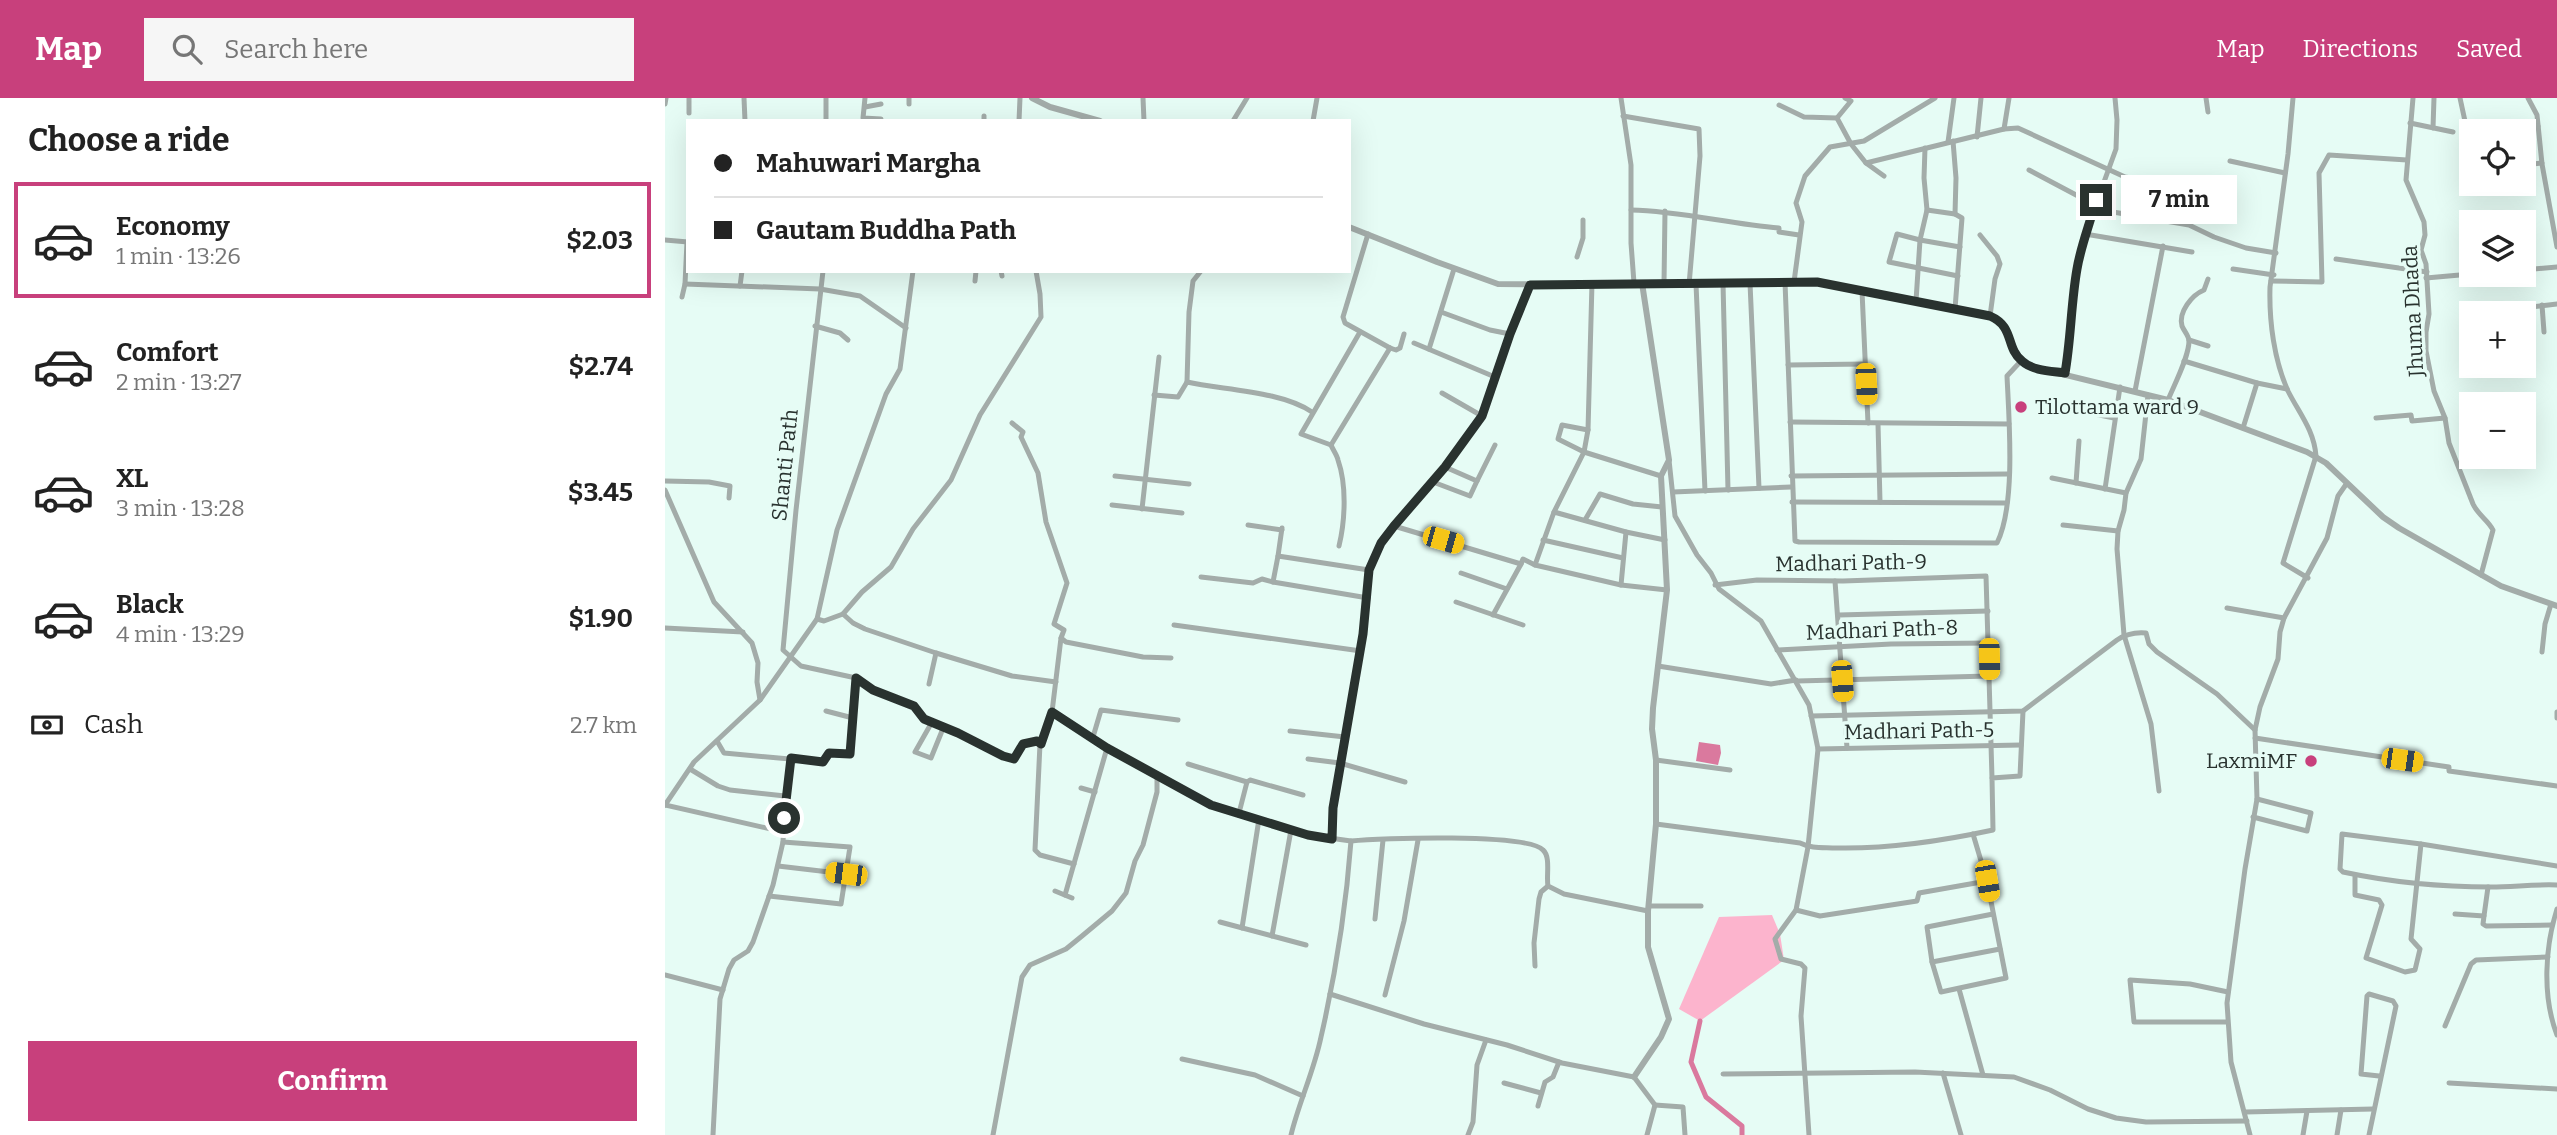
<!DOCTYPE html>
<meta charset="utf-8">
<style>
:root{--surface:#fff;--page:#f6f6f6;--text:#222;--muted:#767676;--line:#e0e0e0;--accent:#c8407c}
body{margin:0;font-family:Bitter,serif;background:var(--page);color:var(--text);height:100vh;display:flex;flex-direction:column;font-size:26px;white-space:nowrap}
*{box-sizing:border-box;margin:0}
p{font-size:23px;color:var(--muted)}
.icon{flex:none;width:38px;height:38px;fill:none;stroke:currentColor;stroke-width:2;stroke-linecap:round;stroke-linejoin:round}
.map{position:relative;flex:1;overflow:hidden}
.side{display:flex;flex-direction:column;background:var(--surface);width:665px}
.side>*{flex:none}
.top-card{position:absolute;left:21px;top:21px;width:665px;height:154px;border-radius:0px;box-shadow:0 7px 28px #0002;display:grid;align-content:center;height:154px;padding:0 28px;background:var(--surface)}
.controls{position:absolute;left:1794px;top:21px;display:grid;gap:14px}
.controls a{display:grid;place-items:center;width:77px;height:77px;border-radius:0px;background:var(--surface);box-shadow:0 7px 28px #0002;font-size:35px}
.end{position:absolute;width:32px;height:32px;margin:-16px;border:9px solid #29322f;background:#fff;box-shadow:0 0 0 4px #fff}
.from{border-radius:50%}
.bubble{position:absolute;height:49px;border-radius:0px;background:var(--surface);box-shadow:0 7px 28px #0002;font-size:23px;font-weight:700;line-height:49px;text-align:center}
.car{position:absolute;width:21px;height:42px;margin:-21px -10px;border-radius:9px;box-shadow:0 0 5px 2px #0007;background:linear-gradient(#f5c518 24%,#345 0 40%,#f5c518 0 76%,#345 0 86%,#f5c518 0)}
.top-card b{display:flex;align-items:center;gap:24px;height:66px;font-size:26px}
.top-card b+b{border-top:2px solid var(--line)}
.top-card i{width:18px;height:18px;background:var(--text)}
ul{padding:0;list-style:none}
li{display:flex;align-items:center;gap:21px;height:116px;margin:0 14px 10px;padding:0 14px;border:4px solid transparent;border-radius:0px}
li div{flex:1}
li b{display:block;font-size:26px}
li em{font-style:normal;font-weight:700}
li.active{border-color:var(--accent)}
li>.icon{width:63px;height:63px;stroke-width:1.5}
h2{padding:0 28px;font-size:32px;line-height:84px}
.pay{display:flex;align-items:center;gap:18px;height:77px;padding:0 28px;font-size:26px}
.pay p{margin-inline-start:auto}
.cta{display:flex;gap:14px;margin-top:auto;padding:14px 28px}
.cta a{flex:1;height:80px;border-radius:0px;background:var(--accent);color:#fff;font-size:28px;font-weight:700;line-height:80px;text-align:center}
header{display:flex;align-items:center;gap:42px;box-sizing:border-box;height:98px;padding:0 35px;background:var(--accent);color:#fff}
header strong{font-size:33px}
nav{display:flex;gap:38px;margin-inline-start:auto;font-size:24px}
.search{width:490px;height:63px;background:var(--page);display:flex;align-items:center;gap:18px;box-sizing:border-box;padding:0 24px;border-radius:0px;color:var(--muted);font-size:26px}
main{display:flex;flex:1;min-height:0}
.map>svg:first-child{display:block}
.green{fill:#fcb4cd}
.water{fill:#da799e}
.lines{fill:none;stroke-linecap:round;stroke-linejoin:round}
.canal{stroke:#da799e;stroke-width:5}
.minor{stroke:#a3aca9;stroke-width:5}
.tertiary{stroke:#a3aca9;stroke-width:6}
.route{stroke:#29322f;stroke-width:9}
.poi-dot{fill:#c8407c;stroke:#e6fcf5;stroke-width:2.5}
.labels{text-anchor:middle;stroke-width:7;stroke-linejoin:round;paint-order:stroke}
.street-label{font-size:21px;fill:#29322f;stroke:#e6fcf5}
.poi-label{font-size:21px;fill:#29322f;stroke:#e6fcf5;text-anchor:start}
</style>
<header>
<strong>Map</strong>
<div class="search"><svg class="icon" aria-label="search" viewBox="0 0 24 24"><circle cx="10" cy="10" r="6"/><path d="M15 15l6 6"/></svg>Search here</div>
<nav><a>Map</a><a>Directions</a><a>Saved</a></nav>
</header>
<main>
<section class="side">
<h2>Choose a ride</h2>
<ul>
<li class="active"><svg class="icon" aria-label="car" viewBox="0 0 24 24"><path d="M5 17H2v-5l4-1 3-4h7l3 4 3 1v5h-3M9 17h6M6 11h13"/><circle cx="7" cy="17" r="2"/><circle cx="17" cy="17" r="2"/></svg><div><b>Economy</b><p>1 min · 13:26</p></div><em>$2.03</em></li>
<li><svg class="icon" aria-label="car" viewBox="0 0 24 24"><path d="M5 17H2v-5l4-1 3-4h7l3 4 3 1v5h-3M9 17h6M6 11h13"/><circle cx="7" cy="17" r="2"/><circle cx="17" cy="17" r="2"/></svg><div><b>Comfort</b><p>2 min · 13:27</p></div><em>$2.74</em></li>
<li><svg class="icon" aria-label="car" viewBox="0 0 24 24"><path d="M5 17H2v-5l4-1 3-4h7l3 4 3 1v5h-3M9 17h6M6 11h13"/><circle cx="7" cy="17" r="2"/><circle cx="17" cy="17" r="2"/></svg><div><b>XL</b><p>3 min · 13:28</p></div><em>$3.45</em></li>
<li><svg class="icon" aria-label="car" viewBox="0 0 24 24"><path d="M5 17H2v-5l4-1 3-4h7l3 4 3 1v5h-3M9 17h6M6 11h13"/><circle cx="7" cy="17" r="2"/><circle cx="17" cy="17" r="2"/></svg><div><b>Black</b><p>4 min · 13:29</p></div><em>$1.90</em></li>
</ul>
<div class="pay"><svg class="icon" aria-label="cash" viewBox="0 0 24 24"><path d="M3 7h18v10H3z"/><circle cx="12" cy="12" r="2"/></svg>Cash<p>2.7 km</p></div>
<div class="cta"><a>Confirm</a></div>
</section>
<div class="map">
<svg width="1892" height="1037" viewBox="0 0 1892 1037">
<rect width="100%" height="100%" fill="#e6fcf5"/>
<!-- green -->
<polygon class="green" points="1107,817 1115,836 1119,862 1035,923 1014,911 1054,819"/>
<!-- water -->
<polygon class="water" points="1034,644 1055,647 1056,655 1053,667 1031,663"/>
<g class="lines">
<!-- canal -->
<polyline class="canal" points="1035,923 1026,964 1041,999 1077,1028 1077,1037"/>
<!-- minor -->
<g class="minor">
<polyline points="24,0 24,15"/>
<polyline points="79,0 80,23"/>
<polyline points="161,0 161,23"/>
<polyline points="200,0 198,20 216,21 216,23"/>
<polyline points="478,0 479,23"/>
<polyline points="956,0 966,67 966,145 969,185"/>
<polyline points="1180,0 1186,3 1172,20 1186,46 1201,65 1339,31 1353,30 1460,79 1552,95"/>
<polyline points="1541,0 1543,14"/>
<path d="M1628 0 1623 56 1605 189C1604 223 1609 262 1623 293 1634 315 1649 332 1651 358L1618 465 1643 480"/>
<path d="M1748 0 1741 82 1759 124 1760 137 1756 152 1761 166 1764 216 1761 234V253L1769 293 1780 320 1784 345 1808 406C1813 417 1823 422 1828 432L1816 477"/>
<polyline points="1795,0 1806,51"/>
<polyline points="1863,0 1872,17 1877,66 1892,149"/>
<polyline points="0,6 1,0"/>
<polyline points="244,6 244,0"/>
<polyline points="1114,7 1139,19 1172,20"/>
<polyline points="200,9 216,6"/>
<polyline points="319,18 319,23"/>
<polyline points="958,18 1034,31 1035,58 1024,187"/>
<polyline points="354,23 355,0"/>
<polyline points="568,23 582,0"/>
<polyline points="648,23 652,0"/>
<polyline points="1745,25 1788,34"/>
<polyline points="1768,30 1769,0"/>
<polyline points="1339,31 1344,0"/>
<polyline points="1836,33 1873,28"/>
<polyline points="1312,39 1316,0"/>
<polyline points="1288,43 1291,80 1290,116 1297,120 1290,211"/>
<polyline points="1283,44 1289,0"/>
<polyline points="1565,63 1620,75"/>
<polyline points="1201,65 1219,78"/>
<polyline points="1858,67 1877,65"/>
<polyline points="1364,72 1430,107 1448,114 1524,127 1549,139 1581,150 1611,155"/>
<polyline points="1804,72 1806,72"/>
<polyline points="1853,86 1853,90"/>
<path d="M966 112C1016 113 1064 126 1114 130V134L1134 137"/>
<polyline points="1262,112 1290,116"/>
<polyline points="703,136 678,219 680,225 725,250"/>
<polyline points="1420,136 1527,154"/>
<polyline points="1315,137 1332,158 1335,166 1330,181 1325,218"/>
<polyline points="0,142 23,144"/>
<polyline points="912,159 918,140 918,122"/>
<polyline points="1671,161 1762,174"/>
<polyline points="1568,171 1609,177"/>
<polyline points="1858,172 1892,169"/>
<polyline points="158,173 131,412 118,552 136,568 191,580 208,592 249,608 259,621 293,635 338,658 349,661 358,646 371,643 375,646"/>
<polyline points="336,173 337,178"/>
<polyline points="1293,178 1224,164 1232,136 1255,142 1295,149"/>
<polyline points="1761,180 1806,176"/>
<polyline points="310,183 311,173"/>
<polyline points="1606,183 1657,184 1654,75 1664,57 1742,62"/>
<path d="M1120 184 1130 443 1134 444 1332 445C1351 407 1344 322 1342 278L1356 263"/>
<polyline points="1129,184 1137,124 1131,105 1140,78 1165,49 1199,43 1270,0"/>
<polyline points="1058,185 1063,392"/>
<polyline points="1085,185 1094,390"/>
<polyline points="20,186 155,191 195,198 241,230"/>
<polyline points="999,186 1000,113"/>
<polyline points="1031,186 1040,393"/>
<polyline points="75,188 77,173"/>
<polyline points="1197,193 1203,325"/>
<polyline points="17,199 20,186 22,144"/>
<polyline points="1251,203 1255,142 1262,112 1259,80 1260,50"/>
<polyline points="1877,207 1879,234"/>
<polyline points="776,214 825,232 845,236"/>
<polyline points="1814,215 1892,206"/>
<polyline points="150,228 175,235 183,242"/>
<polyline points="1524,242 1543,248"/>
<polyline points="749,245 830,279"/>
<polyline points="725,250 731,252 735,250 739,236"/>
<polyline points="764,251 789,171"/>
<polyline points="1519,263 1592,285"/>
<polyline points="1123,267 1200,266"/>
<polyline points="1400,275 1412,171 1420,136 1451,51 1452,22 1450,0"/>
<polyline points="522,284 524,214 528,183 536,173"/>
<polyline points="1470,293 1498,148"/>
<polyline points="777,295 817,318"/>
<path d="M489 297 513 299 522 284C559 292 616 293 647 314"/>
<polyline points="1483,297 1476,361 1461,395 1459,412 1453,433 1452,451 1459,537 1486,626 1494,693"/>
<path d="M1503 302C1509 287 1524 259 1524 243 1524 238 1519 233 1517 228 1513 214 1527 197 1539 192L1543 181"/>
<polyline points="1381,306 1449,320"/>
<polyline points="1711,320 1746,317 1747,323 1780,320"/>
<polyline points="1125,324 1344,326"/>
<polyline points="347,325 358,334 356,339 373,375 381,424 402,485 389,526 399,532 396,540 387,614 375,646 370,752 375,757 409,766"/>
<polyline points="1213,326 1215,404"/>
<polyline points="1578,330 1592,285 1622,291"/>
<polyline points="923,332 897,327 893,341 919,354 996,378"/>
<polyline points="666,347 725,250"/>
<polyline points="1004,362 1010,418 1032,457 1046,475 1054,491 1096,523 1144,607 1153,651 1143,749 1131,812 1110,841 1116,861 1136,866 1140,870 1136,918 1144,1037"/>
<polyline points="450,378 524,386"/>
<polyline points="1126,378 1343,376"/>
<polyline points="1387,380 1461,395"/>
<polyline points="0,383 44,384 65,388 64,400"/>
<polyline points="812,383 830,347"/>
<polyline points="768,384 805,398 812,383 780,369"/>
<polyline points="1411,385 1414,343"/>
<polyline points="1440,391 1455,289"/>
<polyline points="0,392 49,504 87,545 93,565 92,584 95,602"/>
<polyline points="1008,394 1126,389"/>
<polyline points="1127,404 1342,405"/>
<polyline points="447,407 517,415"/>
<polyline points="477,411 494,259"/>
<polyline points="889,414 919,354 923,332 927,185"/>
<polyline points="920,422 935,396 968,406 997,409"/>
<polyline points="583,427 617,432"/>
<polyline points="1398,427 1453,433"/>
<polyline points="729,428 856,466 858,461 870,467"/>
<polyline points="878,442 958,460"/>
<polyline points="1000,442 961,434 889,414 870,467 956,487 1002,492"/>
<path d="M674 448C680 423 682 388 673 362 672 357 668 352 666 347L636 336 695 234"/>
<polyline points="613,458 617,430"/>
<polyline points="796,475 842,491"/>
<polyline points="536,479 588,485 597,481 608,484"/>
<polyline points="1170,483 1182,650"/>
<polyline points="956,487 961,434"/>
<polyline points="1050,487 1092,482 1178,483 1321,478 1327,680"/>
<polyline points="703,500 608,484 613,458 704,472"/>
<polyline points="791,504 858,527"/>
<polyline points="1562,510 1619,520"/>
<polyline points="178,516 188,525 200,531 271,555 347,578 391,584"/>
<polyline points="828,517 856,466"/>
<polyline points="1174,517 1323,513"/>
<polyline points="152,521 159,523 178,516 197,494 226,469 248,431 286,382 315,317 376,219 375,196 371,173"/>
<polyline points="509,527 696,553"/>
<polyline points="0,530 78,534"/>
<polyline points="396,540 401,544 478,559 506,560"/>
<polyline points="1112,552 1226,546 1324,545"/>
<polyline points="1877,554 1880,526 1886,506"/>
<polyline points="993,568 1106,586 1131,582"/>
<polyline points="1132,583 1324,578"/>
<polyline points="264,586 271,555"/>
<polyline points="161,613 188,620"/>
<path d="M387 614 443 651 546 707 643 737 686 743C715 740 862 735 878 752 886 759 881 778 883 788L899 796 983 813"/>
<polyline points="1892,614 1892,620"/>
<path d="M1146 618 1358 613 1452 542C1461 536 1470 534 1481 535L1484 546 1492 554 1552 596 1590 632"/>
<polyline points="267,624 250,654 266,660 279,628"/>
<polyline points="625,633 680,639"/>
<polyline points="428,639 436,612 513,622"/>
<polyline points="1590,640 1784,669 1784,673 1892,688"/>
<polyline points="52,643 59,655 158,664 164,655 185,656 191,580"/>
<polyline points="1153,651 1356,647"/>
<polyline points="643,661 675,665 740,684"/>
<polyline points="991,662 1065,672"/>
<polyline points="523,666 582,684"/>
<polyline points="25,671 53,688 65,692 120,698"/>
<polyline points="416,690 430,694"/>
<polyline points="0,707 29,664 95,602 152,521 172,432 221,296 235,271 248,173"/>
<polyline points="0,707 119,734"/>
<polyline points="574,715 582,684 585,682 638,697"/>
<polyline points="1588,719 1642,733 1646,715 1592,701"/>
<path d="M991 726 1135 745C1147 751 1159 749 1172 750 1225 751 1277 743 1328 732L1327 680 1355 678 1358 613"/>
<polyline points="1308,736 1322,783 1341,880 1276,894 1267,864 1262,829 1328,816"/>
<polyline points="667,741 668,710 695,554 703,500 704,472 716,445 729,428 780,369 817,318 845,236 865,187"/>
<polyline points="1756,746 1892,768"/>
<polyline points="113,768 181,776"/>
<path d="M1690 777V797L1714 802 1717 807 1701 860 1740 874 1750 872 1755 851 1746 841 1756 746 1677 736 1675 771 1678 774C1725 784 1778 789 1826 789 1848 789 1870 786 1892 787"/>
<polyline points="390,793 407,800"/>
<polyline points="400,797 442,650"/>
<polyline points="104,798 176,806 185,749 118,744"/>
<polyline points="984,808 1036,808"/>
<path d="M1892 811C1880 849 1877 898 1892 937"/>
<polyline points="1131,812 1155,818 1252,803 1254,795 1322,783"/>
<polyline points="1790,816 1819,818 1823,789"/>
<polyline points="1819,818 1818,826 1821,828 1887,827"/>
<polyline points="710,821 718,742"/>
<polyline points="555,824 641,847"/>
<polyline points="577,830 594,721"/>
<polyline points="607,838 626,732"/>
<polyline points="1267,864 1335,851"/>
<polyline points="870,868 869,845 874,801 876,794 883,788"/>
<polyline points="0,877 58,892"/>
<polyline points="1294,891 1318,977"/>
<polyline points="665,896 759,926 842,947 897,965 969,979 990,1007 982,1037"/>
<polyline points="720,897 739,823 753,742"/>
<polyline points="1562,924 1469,924 1465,882 1525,886 1563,894"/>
<polyline points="1780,928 1806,866 1811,862 1883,859"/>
<polyline points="517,961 590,977 638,998"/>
<polyline points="1278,975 1296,1037"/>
<polyline points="1058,976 1250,974 1349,979 1385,992 1423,1011 1451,1020 1481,1024 1582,1023"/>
<polyline points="839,985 876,995"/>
<polyline points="1784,985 1892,991"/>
<polyline points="990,1007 1018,1009 1020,1037"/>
<polyline points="873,1008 880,984 888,979 894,964"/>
<polyline points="1580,1014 1708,1011"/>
<polyline points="48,1037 55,901 64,871 69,862 83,853 88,844 108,787 118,744 120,698 126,660"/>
<polyline points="328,1037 357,879 365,867 401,851 417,838 447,813 461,795 470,763 478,747 492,694 492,677"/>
<path d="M626 1037C634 1004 649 973 656 939 671 874 681 810 686 743"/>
<polyline points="803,1037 808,1024 812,967 821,942"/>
<polyline points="1585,1037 1566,964 1562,905 1580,771 1592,701 1590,632 1595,609 1613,561 1615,534 1619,520 1662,440 1673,398 1682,385"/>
<polyline points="1638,1037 1642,1013"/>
<polyline points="1672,1037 1676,1012"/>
<polyline points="1704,1037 1731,908 1728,903 1704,896 1702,898 1696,976 1714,978"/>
</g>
<!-- tertiary -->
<g class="tertiary">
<polyline points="367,0 385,9 435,23"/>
<path d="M684 129 772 164 833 186 1024 187 1152 184 1319 216C1354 228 1338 251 1364 268L1503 302 1642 354 1661 365 1718 419 1734 430 1836 488 1892 508"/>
<polyline points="969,979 996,939 1004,921 983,849 983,813 991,726 991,662 987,631 988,610 1002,492 996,378 1004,362 977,185"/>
</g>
</g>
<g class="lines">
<!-- route -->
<path class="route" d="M119 720 126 660 158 664 164 655 185 656 191 580 208 592 249 608 259 621 293 635 338 658 349 661 358 646 372 643 376 646 387 614 442 650 546 707 643 737 667 741 668 710 698 536 704 472 716 445 729 428 780 369 817 318 845 236 865 187 1152 184 1325 218C1350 229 1340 249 1357 263 1368 273 1386 273 1400 275 1406 241 1406 205 1412 171 1416 147 1425 126 1431 102"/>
</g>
<!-- markers -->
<g class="poi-dot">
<circle cx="1356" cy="309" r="7"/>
<circle cx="1646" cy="663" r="7"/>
</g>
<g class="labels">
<!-- street labels -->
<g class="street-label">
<text transform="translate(1748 213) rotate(-93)" y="7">Jhuma Dhada</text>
<text transform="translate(120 367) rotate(-84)" y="7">Shanti Path</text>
<text transform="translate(1186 465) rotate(-1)" y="7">Madhari Path-9</text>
<text transform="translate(1217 532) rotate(-2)" y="7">Madhari Path-8</text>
<text transform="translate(1254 633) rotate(-1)" y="7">Madhari Path-5</text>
</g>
<!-- poi labels -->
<g class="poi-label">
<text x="1370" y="316">Tilottama ward 9</text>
<text x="1632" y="670" text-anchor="end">LaxmiMF</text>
</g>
</g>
</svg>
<div class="controls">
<a><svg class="icon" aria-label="locate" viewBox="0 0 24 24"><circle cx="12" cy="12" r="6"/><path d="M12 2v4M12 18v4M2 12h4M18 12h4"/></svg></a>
<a><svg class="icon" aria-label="layers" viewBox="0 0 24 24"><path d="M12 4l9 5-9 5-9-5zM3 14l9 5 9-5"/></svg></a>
<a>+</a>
<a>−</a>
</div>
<i class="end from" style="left:119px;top:720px"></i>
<i class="end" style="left:1431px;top:102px"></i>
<div class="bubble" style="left:1456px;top:77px;width:116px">7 min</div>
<i class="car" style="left:1201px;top:286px;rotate:177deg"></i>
<i class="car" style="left:778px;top:442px;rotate:106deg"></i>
<i class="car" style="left:1324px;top:561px;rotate:179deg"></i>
<i class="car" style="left:1177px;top:583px;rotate:176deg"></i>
<i class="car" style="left:1737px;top:662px;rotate:98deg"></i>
<i class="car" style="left:181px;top:776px;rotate:277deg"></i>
<i class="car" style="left:1322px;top:783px;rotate:170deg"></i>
<div class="top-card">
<b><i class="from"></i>Mahuwari Margha</b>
<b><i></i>Gautam Buddha Path</b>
</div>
</div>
</main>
